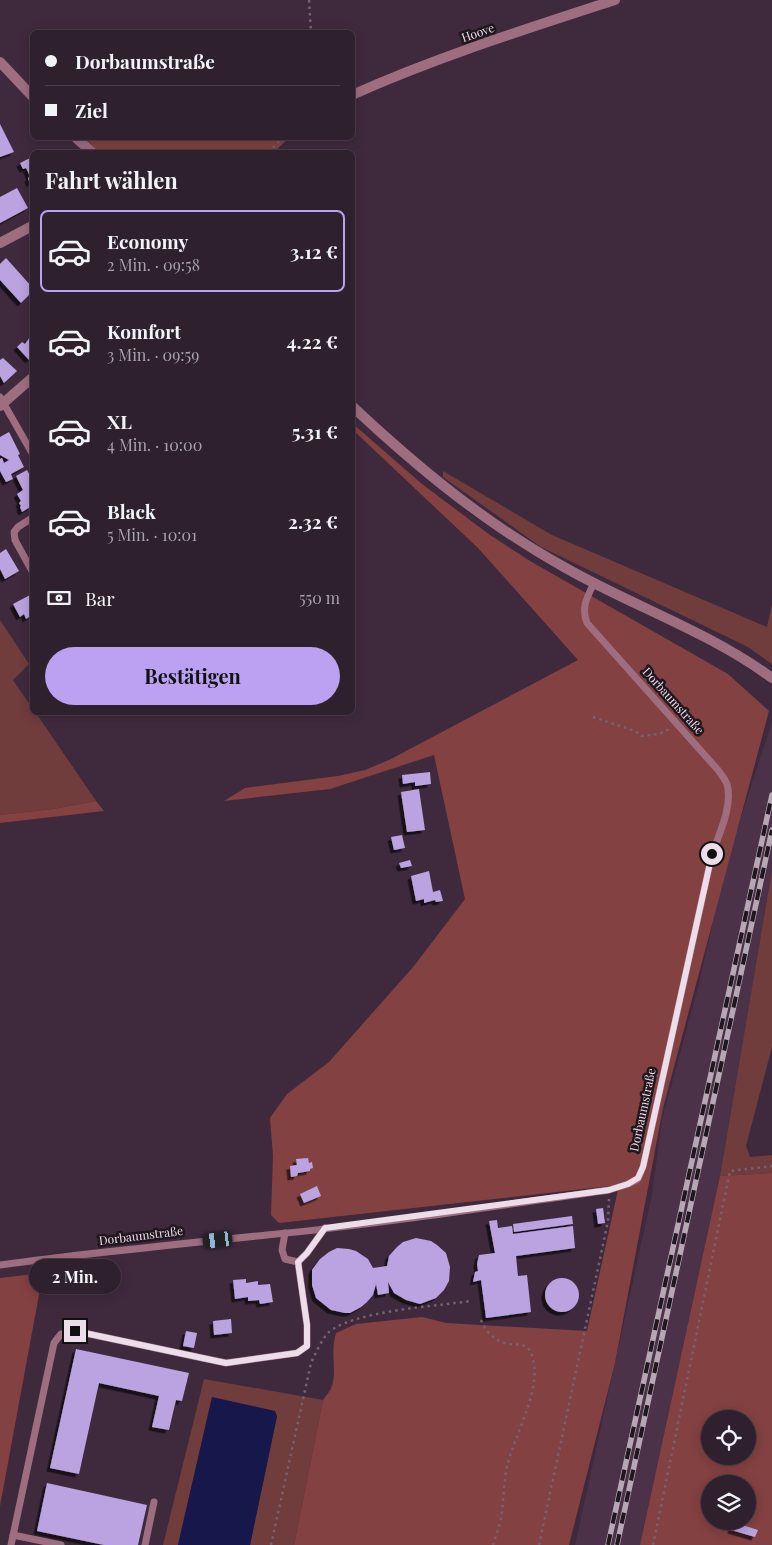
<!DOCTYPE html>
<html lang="de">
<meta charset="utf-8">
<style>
:root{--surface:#2f202e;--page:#372836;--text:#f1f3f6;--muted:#a7a3aa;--line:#4a3e4a;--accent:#bca0f2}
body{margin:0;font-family:"Playfair Display",serif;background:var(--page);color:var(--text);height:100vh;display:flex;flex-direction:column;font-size:19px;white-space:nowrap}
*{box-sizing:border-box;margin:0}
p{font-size:16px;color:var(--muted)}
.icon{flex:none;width:28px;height:28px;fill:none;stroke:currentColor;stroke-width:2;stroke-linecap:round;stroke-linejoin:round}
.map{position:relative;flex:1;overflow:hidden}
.side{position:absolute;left:30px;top:150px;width:325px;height:565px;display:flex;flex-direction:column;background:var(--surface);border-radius:8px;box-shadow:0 2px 12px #0003,0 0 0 1px var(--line)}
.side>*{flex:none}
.guide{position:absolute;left:30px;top:30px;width:325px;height:110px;border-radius:8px;box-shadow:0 2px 12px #0003,0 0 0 1px var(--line);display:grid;align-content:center;height:110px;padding:0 15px;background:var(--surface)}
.fabs{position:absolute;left:701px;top:1410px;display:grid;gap:10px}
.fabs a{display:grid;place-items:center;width:55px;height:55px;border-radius:50%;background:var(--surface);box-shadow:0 2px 12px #0003,0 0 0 1px var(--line);font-size:25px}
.end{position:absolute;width:22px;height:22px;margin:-11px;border:6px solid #ebdde9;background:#111;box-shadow:0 0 0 2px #111}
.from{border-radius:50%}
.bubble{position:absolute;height:35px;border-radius:18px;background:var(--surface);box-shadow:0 2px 12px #0003,0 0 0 1px var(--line);font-size:16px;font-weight:700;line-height:35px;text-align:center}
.car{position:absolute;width:15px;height:30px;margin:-15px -8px;border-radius:6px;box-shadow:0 0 4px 1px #0007;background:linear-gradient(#222 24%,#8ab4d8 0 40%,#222 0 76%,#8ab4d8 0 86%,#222 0)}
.guide b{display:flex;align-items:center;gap:18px;height:48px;font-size:19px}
.guide b+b{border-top:1px solid var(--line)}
.guide i{width:12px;height:12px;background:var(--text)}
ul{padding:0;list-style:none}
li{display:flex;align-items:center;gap:15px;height:82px;margin:0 10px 8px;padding:0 5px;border:2px solid transparent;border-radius:8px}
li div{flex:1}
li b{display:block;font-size:19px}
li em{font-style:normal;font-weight:700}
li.on{border-color:var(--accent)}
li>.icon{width:45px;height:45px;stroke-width:1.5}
h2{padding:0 15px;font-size:22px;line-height:60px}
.pay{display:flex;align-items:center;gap:12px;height:55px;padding:0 15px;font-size:19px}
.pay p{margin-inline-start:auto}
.button{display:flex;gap:10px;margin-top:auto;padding:10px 15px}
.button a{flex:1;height:58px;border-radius:30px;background:var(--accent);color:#111;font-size:20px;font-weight:700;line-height:58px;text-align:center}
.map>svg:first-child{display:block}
.built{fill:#4b3249}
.green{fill:#703c3c}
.forest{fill:#844141;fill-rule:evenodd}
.water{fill:#16174a}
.building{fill:#bba2e0;filter:url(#shadow)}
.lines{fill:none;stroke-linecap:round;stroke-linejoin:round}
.path{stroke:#746172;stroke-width:2.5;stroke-dasharray:2.5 4;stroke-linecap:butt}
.lane{stroke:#9f6d80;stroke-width:7}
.street{stroke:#9f6d80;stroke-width:10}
.rail-casing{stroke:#b7a7b5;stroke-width:5.5}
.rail{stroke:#20171f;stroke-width:4;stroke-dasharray:11;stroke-linecap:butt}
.route{stroke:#ebdde9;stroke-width:6}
.labels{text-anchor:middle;stroke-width:5;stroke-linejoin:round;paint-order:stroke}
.street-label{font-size:12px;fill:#ebdde9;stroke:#20171f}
</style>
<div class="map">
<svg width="772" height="1545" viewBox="0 0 772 1545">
<defs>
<filter id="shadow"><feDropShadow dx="-3.5" dy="3.5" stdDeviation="0" flood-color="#0009"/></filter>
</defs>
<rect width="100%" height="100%" fill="#3f2a3d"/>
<!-- built -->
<polygon class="built" points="772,722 772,870 720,1176 640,1545 575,1545 652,1195 662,1120 699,984 726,863"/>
<!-- green -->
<g class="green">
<polygon points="443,471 552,535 767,627 772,604 772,664 748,647 541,547 443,477"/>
<polygon points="0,620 29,664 13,680 32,708 32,712 36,713 96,801 53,809 0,815"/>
<polygon points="772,870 772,1047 746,1146 750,1157 772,1155 772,1173 720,1176"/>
<polygon points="204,1379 323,1400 294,1545 250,1545 277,1416 212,1398 178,1545 163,1545"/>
</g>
<!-- forest -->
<g class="forest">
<polygon points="87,138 289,138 274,152 99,152 86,139"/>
<path d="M353 424 422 484 490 535 530 561 728 674 769 711 663 1108 615 1363 569 1545H294L323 1400C326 1396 330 1391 332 1386 337 1370 330 1352 336 1333L356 1324 422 1317 446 1323 587 1331 619 1185 279 1223 271 1215 273 1156 270 1118 287 1094 329 1062 414 966 465 899 434 755 330 789 224 801 245 788 338 776 365 770 389 760 578 660 478 548 353 430Z"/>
<polygon points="96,801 104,811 0,823 0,815 53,809"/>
<path d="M772 1173V1545H640L720 1176ZM710 1419H748V1456H710ZM710 1484H748V1521H710Z"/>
<polygon points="43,1273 0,1506 0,1278"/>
</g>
<!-- water -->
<polygon class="water" points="212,1397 275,1411 277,1416 250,1545 178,1545"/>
<!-- building -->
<g class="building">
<polygon points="0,124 14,152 0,157"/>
<polygon points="32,157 32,182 30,184 28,178 30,177 28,172 26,168 23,169 20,163"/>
<polygon points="17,188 28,208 0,223 0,197"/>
<polygon points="6,258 32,287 32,292 21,303 0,280 0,264"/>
<polygon points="30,337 32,339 32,357 29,360 17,347 22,342 25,344"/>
<polygon points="3,358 17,371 4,383 0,376 0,360"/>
<polygon points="9,432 20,454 18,455 24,467 11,474 13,479 6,482 0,471 0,459 2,458 4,463 9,460 0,455 0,437"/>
<polygon points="27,470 31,477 32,476 32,496 31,496 32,506 22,512 20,507 21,506 19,503 21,501 17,494 23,490 16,476"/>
<polygon points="6,549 19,571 5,579 0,569 0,553"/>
<polygon points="30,595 32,599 32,615 26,619 24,614 20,617 13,604"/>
<polygon points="430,772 431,784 415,786 415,782 403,784 402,775"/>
<polygon points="419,789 425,830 407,832 401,792"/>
<polygon points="402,835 405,848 394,850 391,837"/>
<polygon points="410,860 412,866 401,868 399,863"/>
<polygon points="429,871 433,892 440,890 443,901 436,902 435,900 424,903 424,899 416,901 411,876"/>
<polygon points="308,1158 309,1163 312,1162 313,1168 310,1169 310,1171 298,1173 297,1176 291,1177 290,1166 297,1165 296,1159"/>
<polygon points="317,1186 321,1196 304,1203 300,1194"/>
<polygon points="603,1208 605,1223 598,1224 596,1209"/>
<polygon points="572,1216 573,1224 514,1232 513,1224"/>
<polygon points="497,1220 498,1228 512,1226 513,1234 573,1226 575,1248 516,1256 518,1276 527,1275 531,1312 486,1318 481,1280 473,1282 475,1272 478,1271 477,1264 479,1255 495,1253 489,1221"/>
<polygon points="416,1238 431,1241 437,1245 446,1253 450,1267 449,1281 444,1290 436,1298 420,1304 406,1300 394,1293 388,1282 389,1293 378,1295 376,1284 373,1295 367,1302 361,1307 350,1313 345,1313 331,1310 316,1298 312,1285 312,1270 320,1259 329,1252 337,1248 349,1249 356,1251 368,1259 373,1268 387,1266 389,1256 397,1247 403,1242"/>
<circle cx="562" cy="1295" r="17"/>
<polygon points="246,1279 246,1283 258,1281 258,1285 270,1284 273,1302 260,1304 259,1300 248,1301 248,1297 235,1299 233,1280"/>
<polygon points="231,1319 232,1333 214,1335 213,1321"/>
<polygon points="186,1331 197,1333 194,1348 183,1346"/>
<polygon points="76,1349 189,1373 182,1401 176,1400 169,1430 152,1427 159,1396 99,1383 79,1474 50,1468"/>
<polygon points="47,1483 147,1505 138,1545 104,1545 37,1531"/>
<polygon points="733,1522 758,1530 755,1537 731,1530"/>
</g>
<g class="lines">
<!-- path -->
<g class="path">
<polyline points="309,0 311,32"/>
<polyline points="268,152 283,138"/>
<polyline points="593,717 635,731 642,736 659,734 669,729"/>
<path d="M481 1320C485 1330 493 1340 505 1343 514 1346 526 1341 531 1353 545 1386 514 1434 507 1467 503 1485 504 1505 500 1523 498 1531 495 1538 493 1545"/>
<path d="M271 1545 311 1363C316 1353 320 1342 328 1333 351 1311 437 1306 471 1301"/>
<polyline points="539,1545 608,1221 609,1199"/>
<polyline points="653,1545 730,1171 772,1166"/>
</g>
<!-- lane -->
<g class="lane">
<polyline points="0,397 32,453"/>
<polyline points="32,518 18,527 14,532 15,540 32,571"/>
<polyline points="285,1233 282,1250 285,1259 298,1262 307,1253 325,1228"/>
<path d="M0 1265C89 1253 178 1244 267 1235 382 1224 496 1206 609 1190L628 1184 638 1179 643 1167 712 854C719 834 733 806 727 784 725 779 721 774 718 770L587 623C581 608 587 597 594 583"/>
<polyline points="13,1535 61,1545"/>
<polyline points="11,1545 54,1343 61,1334 75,1331 226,1363 297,1353 307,1346 307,1325 298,1262"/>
<polyline points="145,1545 154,1502"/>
</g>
<!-- street -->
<g class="street">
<polyline points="0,62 32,96"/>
<path d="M352 95C437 57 526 29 615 0"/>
<polyline points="76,138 92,152"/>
<polyline points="0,243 32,226"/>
<polyline points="0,406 32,378"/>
<path d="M352 406C417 467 486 524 564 567 632 606 708 631 772 678"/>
</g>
<defs>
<g id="rail">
<polyline points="608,1545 772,795"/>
<polyline points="617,1545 772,830"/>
</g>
</defs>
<!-- rail casing -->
<use href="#rail" class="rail-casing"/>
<!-- rail -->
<use href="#rail" class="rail"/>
</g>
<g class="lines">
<!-- route -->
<polyline class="route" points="75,1331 226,1363 297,1353 307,1346 307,1325 298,1262 307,1253 325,1228 609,1190 628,1184 638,1178 643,1167 712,854"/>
</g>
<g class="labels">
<!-- street labels -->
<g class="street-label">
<text transform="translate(478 33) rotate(-19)" y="4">Hoove</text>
<text transform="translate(673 701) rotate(48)" y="4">Dorbaumstraße</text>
<text transform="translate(643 1110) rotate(-78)" y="4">Dorbaumstraße</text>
<text transform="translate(141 1236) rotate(-7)" y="4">Dorbaumstraße</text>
</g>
</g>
</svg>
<div class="fabs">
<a><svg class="icon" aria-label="locate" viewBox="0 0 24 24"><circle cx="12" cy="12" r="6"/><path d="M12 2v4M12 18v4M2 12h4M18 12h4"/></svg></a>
<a><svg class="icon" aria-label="layers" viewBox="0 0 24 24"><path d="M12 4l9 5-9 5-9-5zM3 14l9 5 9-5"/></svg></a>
</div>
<i class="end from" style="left:712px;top:854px"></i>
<i class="end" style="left:75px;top:1331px"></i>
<div class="bubble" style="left:29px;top:1259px;width:92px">2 Min.</div>
<i class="car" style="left:218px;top:1240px;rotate:263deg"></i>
<div class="guide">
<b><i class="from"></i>Dorbaumstraße</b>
<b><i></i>Ziel</b>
</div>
<section class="side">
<h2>Fahrt wählen</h2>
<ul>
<li class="on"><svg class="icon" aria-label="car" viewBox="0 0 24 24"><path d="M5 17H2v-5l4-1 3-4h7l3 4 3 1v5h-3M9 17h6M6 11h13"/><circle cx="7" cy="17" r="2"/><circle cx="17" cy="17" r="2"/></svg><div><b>Economy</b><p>2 Min. · 09:58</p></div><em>3.12 €</em></li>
<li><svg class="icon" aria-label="car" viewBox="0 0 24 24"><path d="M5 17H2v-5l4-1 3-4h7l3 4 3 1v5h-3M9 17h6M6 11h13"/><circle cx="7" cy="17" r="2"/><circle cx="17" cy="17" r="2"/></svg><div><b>Komfort</b><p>3 Min. · 09:59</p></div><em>4.22 €</em></li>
<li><svg class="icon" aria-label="car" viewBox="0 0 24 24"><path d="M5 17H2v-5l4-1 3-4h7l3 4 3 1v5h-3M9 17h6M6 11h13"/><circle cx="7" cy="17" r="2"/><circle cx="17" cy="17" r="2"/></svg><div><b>XL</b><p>4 Min. · 10:00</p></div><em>5.31 €</em></li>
<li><svg class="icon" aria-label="car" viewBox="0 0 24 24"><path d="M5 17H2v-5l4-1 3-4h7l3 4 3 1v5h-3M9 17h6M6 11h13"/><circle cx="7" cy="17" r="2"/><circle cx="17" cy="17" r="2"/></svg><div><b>Black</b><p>5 Min. · 10:01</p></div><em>2.32 €</em></li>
</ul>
<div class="pay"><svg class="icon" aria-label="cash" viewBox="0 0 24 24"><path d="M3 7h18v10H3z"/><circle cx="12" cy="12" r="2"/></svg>Bar<p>550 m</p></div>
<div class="button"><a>Bestätigen</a></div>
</section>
</div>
